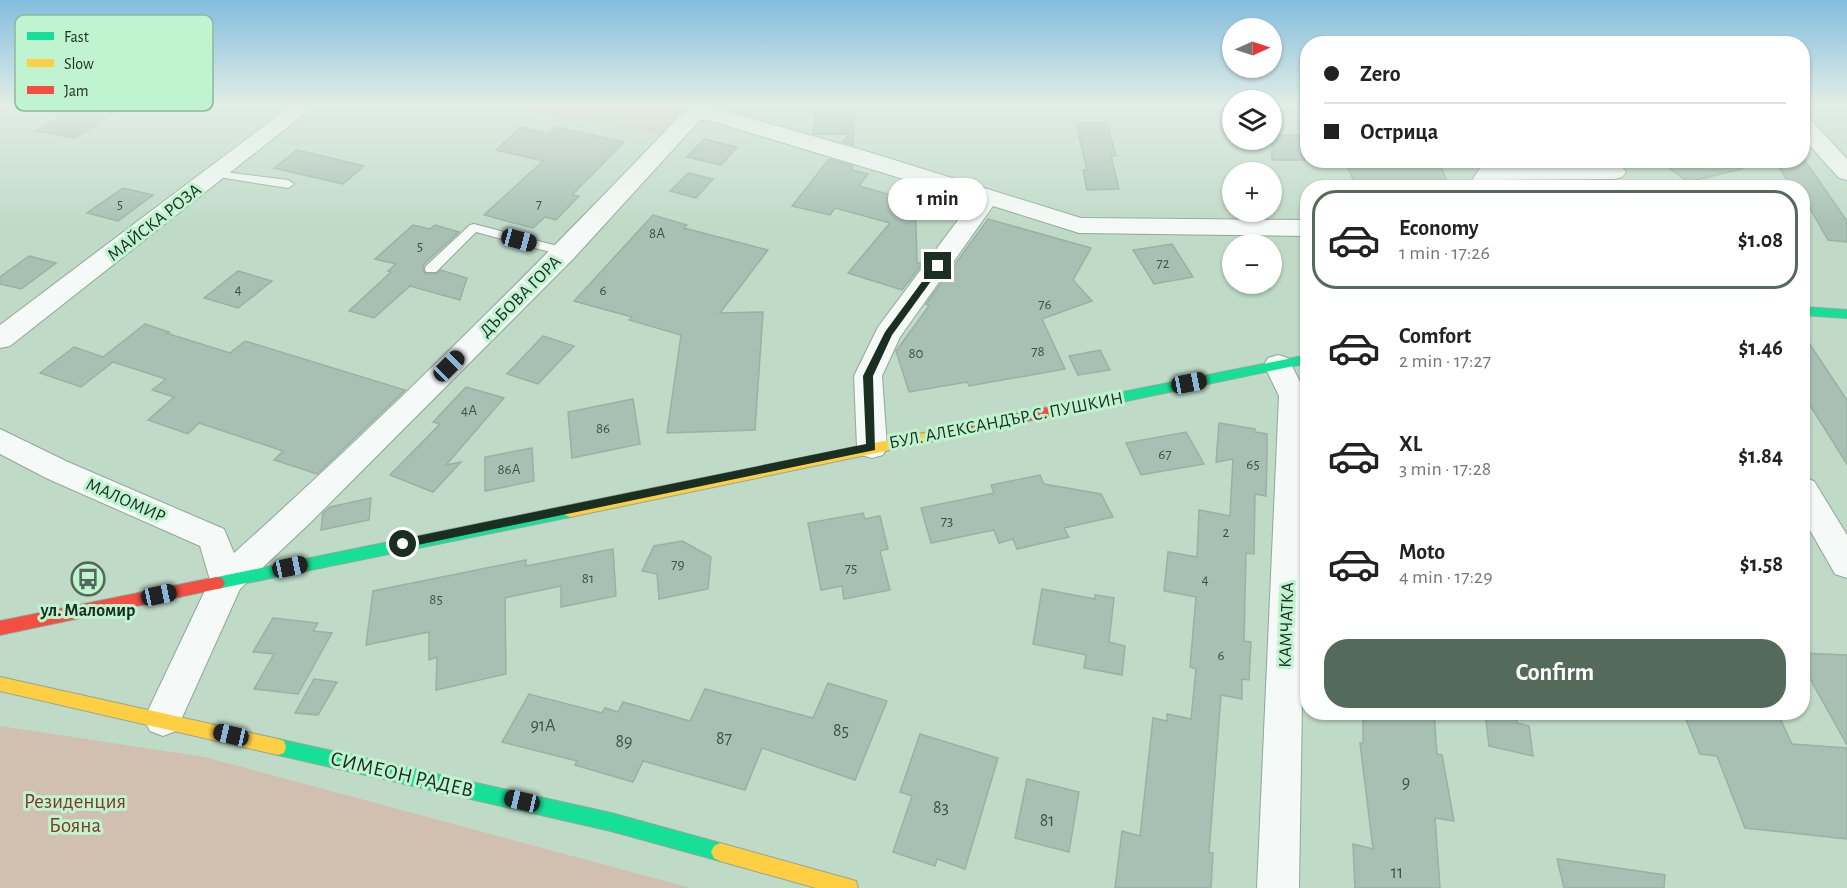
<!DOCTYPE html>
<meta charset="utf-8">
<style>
:root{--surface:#fff;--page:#f2f2f2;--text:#222;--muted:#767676;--line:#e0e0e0;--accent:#546a5b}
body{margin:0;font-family:"Alegreya Sans",sans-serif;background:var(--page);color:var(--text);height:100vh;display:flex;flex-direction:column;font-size:22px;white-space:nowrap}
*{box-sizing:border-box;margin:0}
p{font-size:20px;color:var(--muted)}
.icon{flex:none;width:33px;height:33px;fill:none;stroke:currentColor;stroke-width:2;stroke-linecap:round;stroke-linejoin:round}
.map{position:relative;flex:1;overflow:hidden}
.sheet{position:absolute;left:1300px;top:180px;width:510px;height:540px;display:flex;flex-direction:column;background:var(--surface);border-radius:24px;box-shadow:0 2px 4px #0004}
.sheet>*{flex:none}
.banner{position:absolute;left:1300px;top:36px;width:510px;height:132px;border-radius:24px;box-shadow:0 2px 4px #0004;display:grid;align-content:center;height:132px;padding:0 24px;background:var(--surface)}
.needle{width:39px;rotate:87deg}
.controls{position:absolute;left:1222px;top:18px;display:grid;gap:12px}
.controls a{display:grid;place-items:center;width:60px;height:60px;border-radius:50%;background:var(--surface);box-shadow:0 2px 4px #0004;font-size:30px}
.end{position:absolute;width:27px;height:27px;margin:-14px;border:8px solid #1a2e21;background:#fff;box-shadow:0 0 0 3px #fff}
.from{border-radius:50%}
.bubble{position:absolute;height:42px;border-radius:21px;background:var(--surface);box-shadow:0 2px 4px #0004;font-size:20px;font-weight:700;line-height:42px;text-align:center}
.car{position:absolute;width:18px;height:36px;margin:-18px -9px;border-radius:8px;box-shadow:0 0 4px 2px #0007;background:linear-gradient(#222 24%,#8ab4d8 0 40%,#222 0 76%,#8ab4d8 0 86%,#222 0)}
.banner b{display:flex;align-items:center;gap:21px;height:57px;font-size:22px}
.banner b+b{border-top:2px solid var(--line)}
.banner i{width:15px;height:15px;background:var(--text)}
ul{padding:10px 0 0;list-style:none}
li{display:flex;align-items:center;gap:18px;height:99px;margin:0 12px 9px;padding:0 12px;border:3px solid transparent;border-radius:24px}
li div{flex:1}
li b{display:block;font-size:22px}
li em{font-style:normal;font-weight:700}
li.selected{border-color:var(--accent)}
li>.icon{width:54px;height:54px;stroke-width:1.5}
.cta{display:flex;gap:12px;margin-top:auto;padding:12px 24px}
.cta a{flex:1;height:69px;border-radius:24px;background:var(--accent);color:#fff;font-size:24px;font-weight:700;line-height:69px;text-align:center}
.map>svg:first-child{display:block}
.green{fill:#d1c0b0}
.building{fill:#a7c0b3;stroke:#99b1a5;stroke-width:1.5}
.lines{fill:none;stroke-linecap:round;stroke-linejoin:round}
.lane-casing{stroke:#92a799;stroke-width:2}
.street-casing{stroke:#92a799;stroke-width:2}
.fast-casing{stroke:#92a799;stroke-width:2}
.slow-casing{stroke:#92a799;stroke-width:2}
.jam-casing{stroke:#92a799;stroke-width:2}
.lane{fill:#f5f9f7;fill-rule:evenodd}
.street{fill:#f5f9f7;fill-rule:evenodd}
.fast{fill:#16e098;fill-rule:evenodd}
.slow{fill:#ffcf43;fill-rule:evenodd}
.jam{fill:#f24e42;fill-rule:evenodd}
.route{fill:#1a2e21}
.labels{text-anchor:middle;stroke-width:6;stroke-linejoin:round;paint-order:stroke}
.far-number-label{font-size:14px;fill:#3d5246}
.number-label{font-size:15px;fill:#3d5246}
.street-label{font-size:18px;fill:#1a2e21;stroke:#c0f3cf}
.poi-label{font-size:18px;font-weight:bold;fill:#1a2e21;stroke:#c0f3cf}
.near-number-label{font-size:18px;fill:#3d5246}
.near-street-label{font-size:21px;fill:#1a2e21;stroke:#c0f3cf}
.near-park-label{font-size:21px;fill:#863827;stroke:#c0f3cf}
.key{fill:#c0f3cf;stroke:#8eb89b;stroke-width:1.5}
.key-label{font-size:16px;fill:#1a2e21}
</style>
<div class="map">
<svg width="1847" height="888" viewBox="0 0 1847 888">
<rect width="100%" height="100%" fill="#bfdac7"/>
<!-- green -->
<g class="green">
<polygon points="477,104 703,104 670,136"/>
<polygon points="0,726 205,757 691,888 0,888"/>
</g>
<!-- building -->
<g class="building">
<polygon points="79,104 126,104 75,138 37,131"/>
<polygon points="815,113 854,113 853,145 843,142 849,134 813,134"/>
<polygon points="1076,123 1107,123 1116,156 1111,156 1119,189 1087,190 1083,170 1087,170"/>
<polygon points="521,127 548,134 556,127 624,142 572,195 579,196 556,220 545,217 533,228 484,215 543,161 496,150"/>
<rect x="1272" y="135" width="36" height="25"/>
<polygon points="704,139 737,147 721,165 687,157"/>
<polygon points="297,150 364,166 343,184 274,168"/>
<polygon points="1803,158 1847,221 1847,242 1828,240 1803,196 1803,188 1792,188 1776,162 1803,164"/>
<polygon points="829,159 852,166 852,170 868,174 859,186 909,200 915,193 917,263 923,263 902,290 848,273 890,223 835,208 830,215 792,206"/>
<polygon points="1395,160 1438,160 1450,188 1357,188 1346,164 1396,164"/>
<polygon points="1658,160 1741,160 1742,169 1688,182"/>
<polygon points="688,173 713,179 696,198 670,191"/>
<polygon points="123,188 153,195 118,221 87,213"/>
<polygon points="653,215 687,225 684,228 768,250 720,313 763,312 755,430 667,433 681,335 629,320 632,317 574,301"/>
<polygon points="988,219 1091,248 1073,280 1092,301 1042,319 1065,369 969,386 967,382 909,392 896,351 929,306 926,304"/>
<polygon points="413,225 430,229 435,225 459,232 424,264 423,270 426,274 436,274 441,270 467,278 460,300 410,286 374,318 349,311 391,272 388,271 396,264 375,259"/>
<polygon points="1172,244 1193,277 1154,284 1133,250"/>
<polygon points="29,256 56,263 21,289 0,284 0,277"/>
<polygon points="238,271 272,281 238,308 204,298"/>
<polygon points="1238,284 1265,284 1269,289 1244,292"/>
<polygon points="145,324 169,332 166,333 230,353 245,341 405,390 317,474 274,460 283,451 199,423 188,434 148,420 174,397 152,390 166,379 113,362 81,387 40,373 74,347 103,357"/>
<polygon points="1803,334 1847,400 1847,464 1811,407 1803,406"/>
<polygon points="543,336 574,346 538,384 507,374"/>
<polygon points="1100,350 1110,370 1078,375 1069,356"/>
<polygon points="466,387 504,398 446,465 461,462 433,492 390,475 440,424 433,422"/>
<polygon points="633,399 640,444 572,458 568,412"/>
<polygon points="1219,423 1255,429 1255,432 1267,434 1267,457 1266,496 1255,494 1254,554 1246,553 1244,641 1251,642 1249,680 1242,679 1242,699 1221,695 1209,853 1213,853 1211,888 1115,888 1122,831 1140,836 1153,718 1167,721 1167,714 1191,719 1196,669 1190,667 1196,597 1164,591 1168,552 1197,557 1199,510 1230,516 1233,459 1216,462"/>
<polygon points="1186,432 1204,464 1141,475 1126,443"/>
<polygon points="532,448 534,481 485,491 485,457"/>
<polygon points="1040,475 1044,484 1101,494 1113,517 1064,528 1069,537 1017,549 1013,539 999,543 994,530 931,543 921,508 994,493 991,485"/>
<polygon points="371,498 369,520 321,530 323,513 330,507"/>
<polygon points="863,513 865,519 880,516 888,549 880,551 890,590 844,599 842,586 821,590 808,523"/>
<polygon points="682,541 711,557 708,589 659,599 657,574 642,571 654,546"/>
<polygon points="613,549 616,596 561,607 561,586 505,598 506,674 436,690 437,657 429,660 429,632 366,645 373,591 526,560 526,566"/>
<polygon points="1042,589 1095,599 1095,595 1114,598 1109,642 1125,646 1122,675 1084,668 1086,655 1033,644"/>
<polygon points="273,618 318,623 313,631 332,633 298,694 254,689 274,654 253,652"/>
<polygon points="1803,653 1847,655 1847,745 1803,666"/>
<polygon points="314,679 337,682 318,715 295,713"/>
<polygon points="828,683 887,701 855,780 762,748 745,790 643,761 633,782 575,765 577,761 502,742 529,694 602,713 605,708 618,712 623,702 690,721 705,689 813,718"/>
<polygon points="1363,712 1434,712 1437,754 1442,755 1454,821 1435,818 1440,888 1355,888 1353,844 1373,849 1360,743 1363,743"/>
<polygon points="1485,712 1516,712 1517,723 1529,726 1533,756 1489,746"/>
<polygon points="1683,712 1777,712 1792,744 1847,748 1847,839 1745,828 1717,756 1700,754"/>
<polygon points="920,734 998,758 965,869 937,859 935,866 893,852 912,796 900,792"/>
<polygon points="1027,779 1079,792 1069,852 1015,838"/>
<polygon points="1557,859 1665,875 1664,888 1564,888"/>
</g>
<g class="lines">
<defs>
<g id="lane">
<polygon points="216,171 288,180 294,184 288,188 212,176 212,172"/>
<polygon points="474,224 569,249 571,252 565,256 476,232 436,272 426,272 425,269 426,266 470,225"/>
</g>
<g id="street">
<polygon points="293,104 317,104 10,346 0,348 0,325"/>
<path d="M691 104H714L711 107 862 150 1081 218 1308 220V236L1079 233 993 206 900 337 882 376 887 447 883 455 872 458 861 455 857 447 854 376 878 327 973 200 708 120H700L574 258 311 522 240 589 176 731 163 736 150 731 144 719 210 580 200 546 46 478 0 454V429L68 462 224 529 234 553C393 410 545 258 691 104Z"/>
<polygon points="1803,118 1811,120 1847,159 1847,180 1839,178 1803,138"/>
<polygon points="1614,165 1622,167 1626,172 1622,177 1614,179 1495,180 1490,188 1467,188 1480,168 1488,166"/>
<polygon points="1278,355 1288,358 1307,396 1299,888 1257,888 1279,396 1264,365 1268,358"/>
<polygon points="1803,478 1814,481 1847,535 1847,578 1835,574 1803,518"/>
</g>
<g id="fast">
<polygon points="1803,307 1847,310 1847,318 1803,315"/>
<polygon points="1308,355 1308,363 1083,410 1076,405 1083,400"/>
<polygon points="570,505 575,507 577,511 575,515 570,517 217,589 212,588 209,583 212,578 217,577"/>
<polygon points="278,739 611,813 720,843 726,846 729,852 726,858 720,861 611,831 278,755 272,753 270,747 272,741"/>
</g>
<g id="slow">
<polygon points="943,429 950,434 943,439 570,517 565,515 563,511 565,507 570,505"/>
<polygon points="0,677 278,739 284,741 286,747 284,753 278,755 0,691"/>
<polygon points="720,843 849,879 856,881 858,888 816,888 720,861 714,858 711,852 714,846"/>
</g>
<g id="jam">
<polygon points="1083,400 1090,405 1088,408 943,439 936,434 943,429"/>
<polygon points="217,577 222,578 225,583 222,588 217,589 0,635 0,621"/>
</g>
</defs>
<!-- lane casing -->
<use href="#lane" class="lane-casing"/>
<!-- street casing -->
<use href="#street" class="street-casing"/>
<!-- fast casing -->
<use href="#fast" class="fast-casing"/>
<!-- slow casing -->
<use href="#slow" class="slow-casing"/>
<!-- jam casing -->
<use href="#jam" class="jam-casing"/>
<!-- lane -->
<use href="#lane" class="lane"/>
<!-- street -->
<use href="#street" class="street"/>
<!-- fast -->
<use href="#fast" class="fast"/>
<!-- slow -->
<use href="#slow" class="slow"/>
<!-- jam -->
<use href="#jam" class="jam"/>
</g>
<!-- sky -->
<linearGradient id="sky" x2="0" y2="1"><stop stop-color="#83bddf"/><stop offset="0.46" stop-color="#e2eee6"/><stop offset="1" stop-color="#e2eee6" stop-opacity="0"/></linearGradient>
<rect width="1847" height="228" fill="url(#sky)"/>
<!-- route -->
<polygon class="route" points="935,264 942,266 892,335 873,376 875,450 403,548 399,547 399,541 403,539 866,444 863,376 885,332"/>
<!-- icons -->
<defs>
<symbol id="bus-ring" viewBox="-11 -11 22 22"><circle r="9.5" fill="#c0f3cf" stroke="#546a5b" stroke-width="1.5"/><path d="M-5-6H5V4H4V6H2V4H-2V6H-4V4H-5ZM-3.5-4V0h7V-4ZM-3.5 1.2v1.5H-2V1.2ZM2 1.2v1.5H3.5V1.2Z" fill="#546a5b"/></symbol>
</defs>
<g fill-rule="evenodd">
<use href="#bus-ring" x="69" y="560" width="38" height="38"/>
</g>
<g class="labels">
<!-- far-number labels -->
<g class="far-number-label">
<text x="539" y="208">7</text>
<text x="120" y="209">5</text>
</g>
<!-- number labels -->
<g class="number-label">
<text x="657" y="238">8А</text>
<text x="420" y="251">5</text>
<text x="1163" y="268">72</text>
<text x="238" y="294">4</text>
<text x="603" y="295">6</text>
<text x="1045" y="309">76</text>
<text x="1038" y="356">78</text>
<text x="916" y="358">80</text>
<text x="469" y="415">4А</text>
<text x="603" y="433">86</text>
<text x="1165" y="459">67</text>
<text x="1253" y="469">65</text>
<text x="509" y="474">86А</text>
<text x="947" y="526">73</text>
<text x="1226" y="537">2</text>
<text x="678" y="569">79</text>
<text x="851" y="573">75</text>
<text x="588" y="583">81</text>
<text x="1205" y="584">4</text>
<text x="436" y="604">85</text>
<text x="1221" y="660">6</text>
</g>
<!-- street labels -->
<g class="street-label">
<text transform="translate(154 222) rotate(-38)" y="6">МАЙСКА РОЗА</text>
<text transform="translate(520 296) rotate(-45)" y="6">ДЪБОВА ГОРА</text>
<text transform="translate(1006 420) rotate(-11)" y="6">БУЛ. АЛЕКСАНДЪР С. ПУШКИН</text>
<text transform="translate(126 500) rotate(24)" y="6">МАЛОМИР</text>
<text transform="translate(1286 625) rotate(-88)" y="6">КАМЧАТКА</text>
</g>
<!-- poi labels -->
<g class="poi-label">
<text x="88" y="616">ул. Маломир</text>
</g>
<!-- near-number labels -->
<g class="near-number-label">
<text x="543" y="731">91А</text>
<text x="841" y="736">85</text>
<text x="724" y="744">87</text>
<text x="624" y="747">89</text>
<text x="1406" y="788">9</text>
<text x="941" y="813">83</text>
<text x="1047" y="826">81</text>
<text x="1397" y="878">11</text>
</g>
<!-- near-street labels -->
<g class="near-street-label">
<text transform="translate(402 774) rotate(13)" y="7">СИМЕОН РАДЕВ</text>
</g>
<!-- near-park labels -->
<g class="near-park-label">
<text x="75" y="808">Резиденция<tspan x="75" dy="24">Бояна</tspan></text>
</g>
</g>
<!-- legend -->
<rect x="15" y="15" width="198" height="96" rx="9" class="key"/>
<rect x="27" y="32" width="27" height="8" fill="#16e098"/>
<rect x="27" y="59" width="27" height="8" fill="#ffcf43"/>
<rect x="27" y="86" width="27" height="8" fill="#f24e42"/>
<g class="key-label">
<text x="64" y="42">Fast</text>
<text x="64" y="69">Slow</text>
<text x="64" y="96">Jam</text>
</g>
</svg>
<div class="controls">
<a><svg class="needle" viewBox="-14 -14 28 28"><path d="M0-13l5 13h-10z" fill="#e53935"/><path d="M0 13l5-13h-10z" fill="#767676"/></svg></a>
<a><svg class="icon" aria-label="layers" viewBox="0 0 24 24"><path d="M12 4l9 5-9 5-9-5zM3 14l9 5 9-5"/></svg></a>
<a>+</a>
<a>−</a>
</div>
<i class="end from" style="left:403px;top:544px"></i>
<i class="end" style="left:938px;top:266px"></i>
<div class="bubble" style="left:888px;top:178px;width:99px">1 min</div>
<i class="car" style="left:519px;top:240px;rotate:105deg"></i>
<i class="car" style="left:449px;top:366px;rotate:45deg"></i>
<i class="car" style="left:1189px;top:383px;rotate:79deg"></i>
<i class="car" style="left:290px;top:567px;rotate:78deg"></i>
<i class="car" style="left:159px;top:595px;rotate:78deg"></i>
<i class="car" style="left:231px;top:735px;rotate:283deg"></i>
<i class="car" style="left:522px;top:801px;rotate:283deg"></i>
<div class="banner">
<b><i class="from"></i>Zero</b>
<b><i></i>Острица</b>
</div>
<section class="sheet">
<ul>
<li class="selected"><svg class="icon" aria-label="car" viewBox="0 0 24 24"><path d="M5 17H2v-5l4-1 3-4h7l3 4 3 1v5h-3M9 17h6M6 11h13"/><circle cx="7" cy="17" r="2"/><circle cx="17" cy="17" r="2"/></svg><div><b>Economy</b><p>1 min · 17:26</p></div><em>$1.08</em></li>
<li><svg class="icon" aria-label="car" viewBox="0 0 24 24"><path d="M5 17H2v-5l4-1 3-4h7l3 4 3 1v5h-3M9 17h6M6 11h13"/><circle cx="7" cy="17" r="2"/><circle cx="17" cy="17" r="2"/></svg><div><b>Comfort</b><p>2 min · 17:27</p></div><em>$1.46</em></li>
<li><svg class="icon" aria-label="car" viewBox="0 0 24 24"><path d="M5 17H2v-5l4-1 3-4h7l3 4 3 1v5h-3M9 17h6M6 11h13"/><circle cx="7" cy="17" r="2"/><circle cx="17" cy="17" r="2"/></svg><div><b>XL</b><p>3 min · 17:28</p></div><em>$1.84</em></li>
<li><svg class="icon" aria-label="car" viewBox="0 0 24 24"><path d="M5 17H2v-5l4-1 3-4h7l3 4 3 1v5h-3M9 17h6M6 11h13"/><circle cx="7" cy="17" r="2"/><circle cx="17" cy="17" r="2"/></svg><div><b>Moto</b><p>4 min · 17:29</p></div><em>$1.58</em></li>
</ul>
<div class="cta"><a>Confirm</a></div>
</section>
</div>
